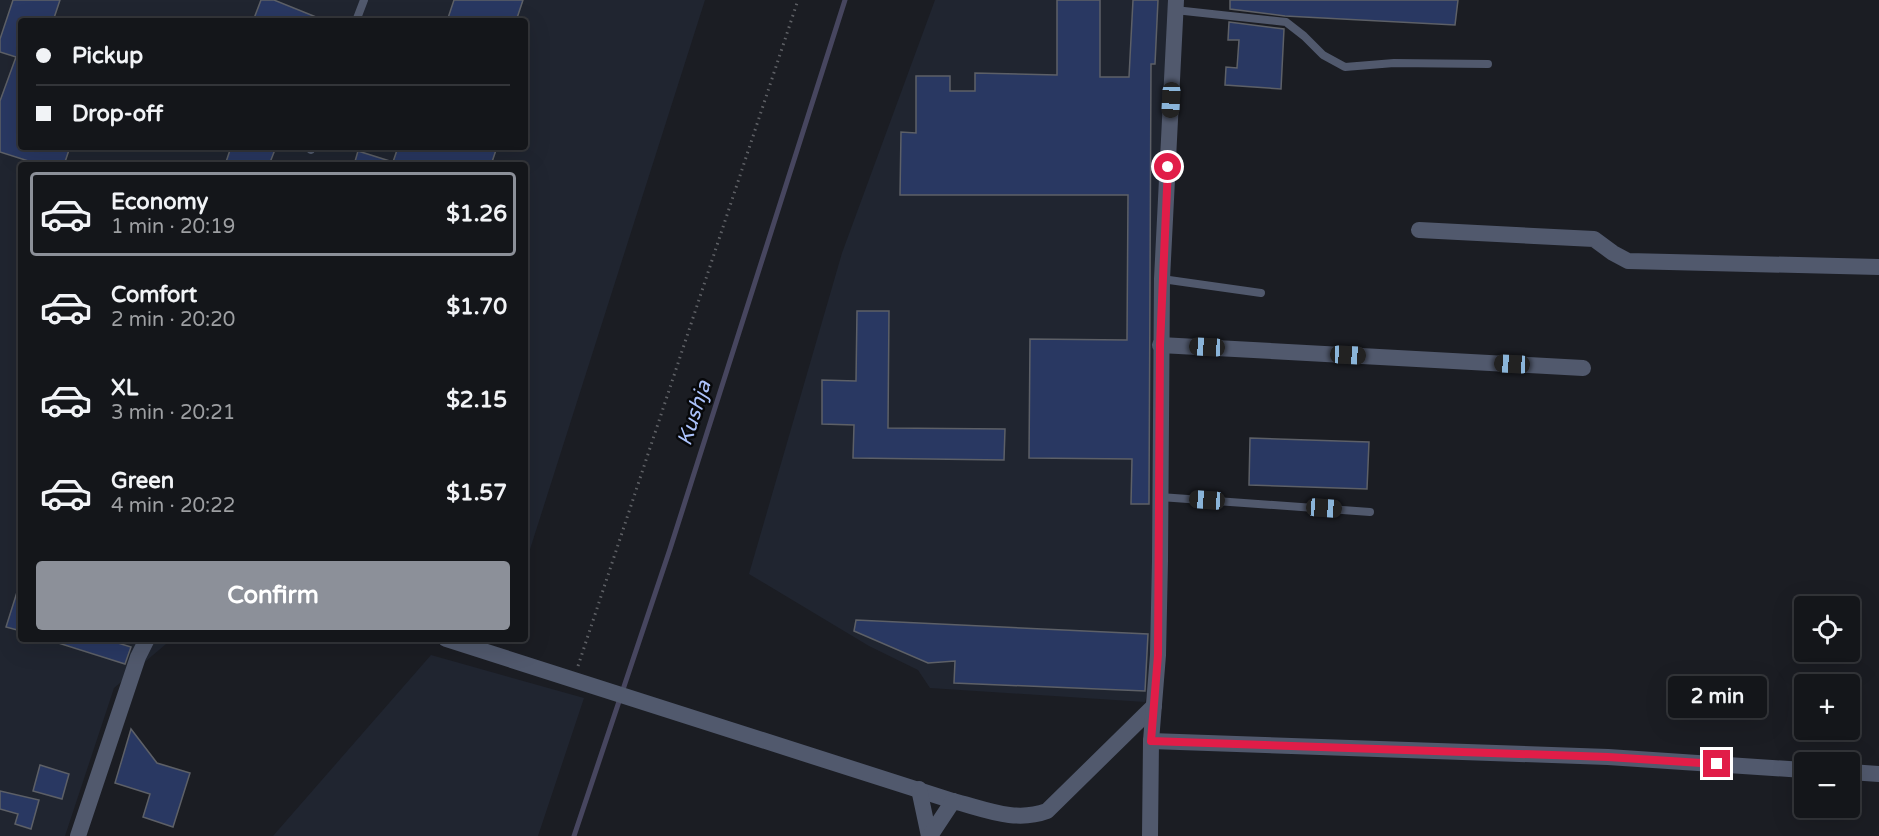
<!DOCTYPE html>
<meta charset="utf-8">
<style>
:root{--surface:#14161a;--page:#1d1f23;--text:#f1f3f6;--muted:#9d9fa2;--line:#333539;--accent:#8c9099}
body{margin:0;font-family:"Varela Round",sans-serif;background:var(--page);color:var(--text);height:100vh;display:flex;flex-direction:column;font-size:22px;white-space:nowrap}
*{box-sizing:border-box;margin:0}
p{font-size:20px;color:var(--muted)}
.icon{flex:none;width:33px;height:33px;fill:none;stroke:currentColor;stroke-width:2;stroke-linecap:round;stroke-linejoin:round}
.map{position:relative;flex:1;overflow:hidden}
.drawer{position:absolute;left:18px;top:162px;width:510px;height:480px;display:flex;flex-direction:column;background:var(--surface);border-radius:6px;box-shadow:0 6px 24px #0002,0 0 0 2px var(--line)}
.drawer>*{flex:none}
.hud{position:absolute;left:18px;top:18px;width:510px;height:132px;border-radius:6px;box-shadow:0 6px 24px #0002,0 0 0 2px var(--line);display:grid;align-content:center;height:132px;padding:0 18px;background:var(--surface)}
.tools{position:absolute;left:1794px;top:596px;display:grid;gap:12px}
.tools a{display:grid;place-items:center;width:66px;height:66px;border-radius:6px;background:var(--surface);box-shadow:0 6px 24px #0002,0 0 0 2px var(--line);font-size:30px}
.end{position:absolute;width:27px;height:27px;margin:-14px;border:8px solid #e11d48;background:#fff;box-shadow:0 0 0 3px #fff}
.from{border-radius:50%}
.bubble{position:absolute;height:42px;border-radius:6px;background:var(--surface);box-shadow:0 6px 24px #0002,0 0 0 2px var(--line);font-size:20px;font-weight:700;line-height:42px;text-align:center}
.car{position:absolute;width:18px;height:36px;margin:-18px -9px;border-radius:8px;box-shadow:0 0 4px 2px #0007;background:linear-gradient(#222 24%,#8ab4d8 0 40%,#222 0 76%,#8ab4d8 0 86%,#222 0)}
.hud b{display:flex;align-items:center;gap:21px;height:57px;font-size:22px}
.hud b+b{border-top:2px solid var(--line)}
.hud i{width:15px;height:15px;background:var(--text)}
ul{padding:10px 0 0;list-style:none}
li{display:flex;align-items:center;gap:18px;height:84px;margin:0 12px 9px;padding:0 6px;border:3px solid transparent;border-radius:6px}
li div{flex:1}
li b{display:block;font-size:22px}
li em{font-style:normal;font-weight:700}
li.active{border-color:var(--accent)}
li>.icon{width:54px;height:54px;stroke-width:1.5}
.cta{display:flex;gap:12px;margin-top:auto;padding:12px 18px}
.cta a{flex:1;height:69px;border-radius:6px;background:var(--accent);color:#fff;font-size:24px;font-weight:700;line-height:69px;text-align:center}
.map>svg:first-child{display:block}
.built{fill:#202530;fill-rule:evenodd}
.lines{fill:none;stroke-linecap:round;stroke-linejoin:round}
.stream{stroke:#47465f;stroke-width:5}
.building{fill:#293862;stroke:#5d6067;stroke-width:1.5}
.path{stroke:#5f6166;stroke-width:3;stroke-dasharray:1.5 4.5;stroke-linecap:butt}
.lane{stroke:#51596d;stroke-width:8}
.street{stroke:#51596d;stroke-width:16}
.route{stroke:#e11d48;stroke-width:8}
.labels{text-anchor:middle;stroke-width:5;stroke-linejoin:round;paint-order:stroke}
.water-label{font-size:21px;font-style:italic;fill:#acc3fc;stroke:#07080a}
</style>
<div class="map">
<svg width="1879" height="836" viewBox="0 0 1879 836">
<rect width="100%" height="100%" fill="#1b1d23"/>
<!-- built -->
<g class="built">
<path d="M0 0H705L525 565V165H21V639H172L114 688 65 836H0ZM21 21H525V147H21Z"/>
<polygon points="935,0 1173,0 1154,668 1145,702 930,688 918,670 869,646 749,574 842,253"/>
<polygon points="431,655 584,698 538,836 273,836"/>
</g>
<g class="lines">
<!-- stream -->
<polyline class="stream" points="574,836 670,549 845,0"/>
</g>
<!-- building -->
<g class="building">
<polygon points="13,0 60,0 53,21 21,21 21,147 70,147 64,165 41,165 0,152 0,101 16,57 0,52 0,39"/>
<polygon points="261,0 274,0 326,21 253,21"/>
<polygon points="454,0 523,0 516,21 447,21"/>
<polygon points="1057,0 1100,0 1100,77 1129,77 1133,0 1158,0 1155,64 1151,64 1149,504 1131,504 1132,459 1029,458 1030,339 1127,340 1128,195 900,195 901,132 916,133 916,76 950,76 950,91 975,91 975,73 1057,75"/>
<polygon points="1230,0 1458,0 1455,25 1285,16 1230,9"/>
<polygon points="1229,22 1284,29 1281,89 1225,85 1226,67 1237,68 1239,40 1228,40"/>
<polygon points="231,147 276,147 269,165 225,165"/>
<polygon points="398,147 497,147 491,165 354,165 358,151 393,162"/>
<polygon points="857,311 889,311 888,428 1005,429 1004,460 853,458 854,425 822,424 822,380 856,381"/>
<polygon points="1250,438 1369,442 1367,489 1249,485"/>
<polygon points="18,589 21,590 21,631 6,627"/>
<polygon points="856,620 1148,634 1145,691 954,683 955,661 928,663 854,631"/>
<polygon points="55,639 105,639 131,647 125,664 55,642"/>
<polygon points="131,729 157,763 190,773 173,827 143,817 150,794 115,783"/>
<polygon points="40,765 69,774 62,799 33,791"/>
<polygon points="0,791 39,800 31,829 15,824 18,814 0,809"/>
</g>
<g class="lines">
<!-- path -->
<polyline class="path" points="578,666 798,0"/>
<!-- lane -->
<g class="lane">
<polyline points="1175,10 1286,22 1304,36 1323,55 1345,67 1394,63 1488,64"/>
<polyline points="356,21 364,0"/>
<polyline points="311,150 312,147"/>
<polyline points="1162,279 1261,293"/>
<polyline points="1160,497 1370,512"/>
</g>
<!-- street -->
<g class="street">
<polyline points="1419,230 1594,239 1613,253 1628,261 1879,267"/>
<polyline points="1160,345 1583,368"/>
<path d="M446 639 953 801C985 809 1015 823 1047 811L1154 706"/>
<polyline points="1151,741 1608,757 1804,770"/>
<polyline points="1850,772 1879,774"/>
<polyline points="919,789 929,836"/>
<polyline points="78,836 138,657 147,639"/>
<polyline points="930,836 953,801"/>
<polyline points="1150,836 1151,741 1158,655 1160,561 1162,279 1176,0"/>
</g>
</g>
<g class="lines">
<!-- route -->
<polyline class="route" points="1168,167 1160,345 1158,655 1151,741 1608,757 1717,764"/>
</g>
<g class="labels">
<!-- water labels -->
<g class="water-label">
<text transform="translate(694 413) rotate(-72)" y="7">Kushja</text>
</g>
</g>
</svg>
<div class="tools">
<a><svg class="icon" aria-label="locate" viewBox="0 0 24 24"><circle cx="12" cy="12" r="6"/><path d="M12 2v4M12 18v4M2 12h4M18 12h4"/></svg></a>
<a>+</a>
<a>−</a>
</div>
<i class="end from" style="left:1168px;top:167px"></i>
<i class="end" style="left:1717px;top:764px"></i>
<div class="bubble" style="left:1668px;top:676px;width:99px">2 min</div>
<i class="car" style="left:1171px;top:100px;rotate:183deg"></i>
<i class="car" style="left:1207px;top:347px;rotate:273deg"></i>
<i class="car" style="left:1348px;top:355px;rotate:93deg"></i>
<i class="car" style="left:1512px;top:364px;rotate:273deg"></i>
<i class="car" style="left:1207px;top:500px;rotate:274deg"></i>
<i class="car" style="left:1324px;top:508px;rotate:94deg"></i>
<div class="hud">
<b><i class="from"></i>Pickup</b>
<b><i></i>Drop-off</b>
</div>
<section class="drawer">
<ul>
<li class="active"><svg class="icon" aria-label="car" viewBox="0 0 24 24"><path d="M5 17H2v-5l4-1 3-4h7l3 4 3 1v5h-3M9 17h6M6 11h13"/><circle cx="7" cy="17" r="2"/><circle cx="17" cy="17" r="2"/></svg><div><b>Economy</b><p>1 min · 20:19</p></div><em>$1.26</em></li>
<li><svg class="icon" aria-label="car" viewBox="0 0 24 24"><path d="M5 17H2v-5l4-1 3-4h7l3 4 3 1v5h-3M9 17h6M6 11h13"/><circle cx="7" cy="17" r="2"/><circle cx="17" cy="17" r="2"/></svg><div><b>Comfort</b><p>2 min · 20:20</p></div><em>$1.70</em></li>
<li><svg class="icon" aria-label="car" viewBox="0 0 24 24"><path d="M5 17H2v-5l4-1 3-4h7l3 4 3 1v5h-3M9 17h6M6 11h13"/><circle cx="7" cy="17" r="2"/><circle cx="17" cy="17" r="2"/></svg><div><b>XL</b><p>3 min · 20:21</p></div><em>$2.15</em></li>
<li><svg class="icon" aria-label="car" viewBox="0 0 24 24"><path d="M5 17H2v-5l4-1 3-4h7l3 4 3 1v5h-3M9 17h6M6 11h13"/><circle cx="7" cy="17" r="2"/><circle cx="17" cy="17" r="2"/></svg><div><b>Green</b><p>4 min · 20:22</p></div><em>$1.57</em></li>
</ul>
<div class="cta"><a>Confirm</a></div>
</section>
</div>
